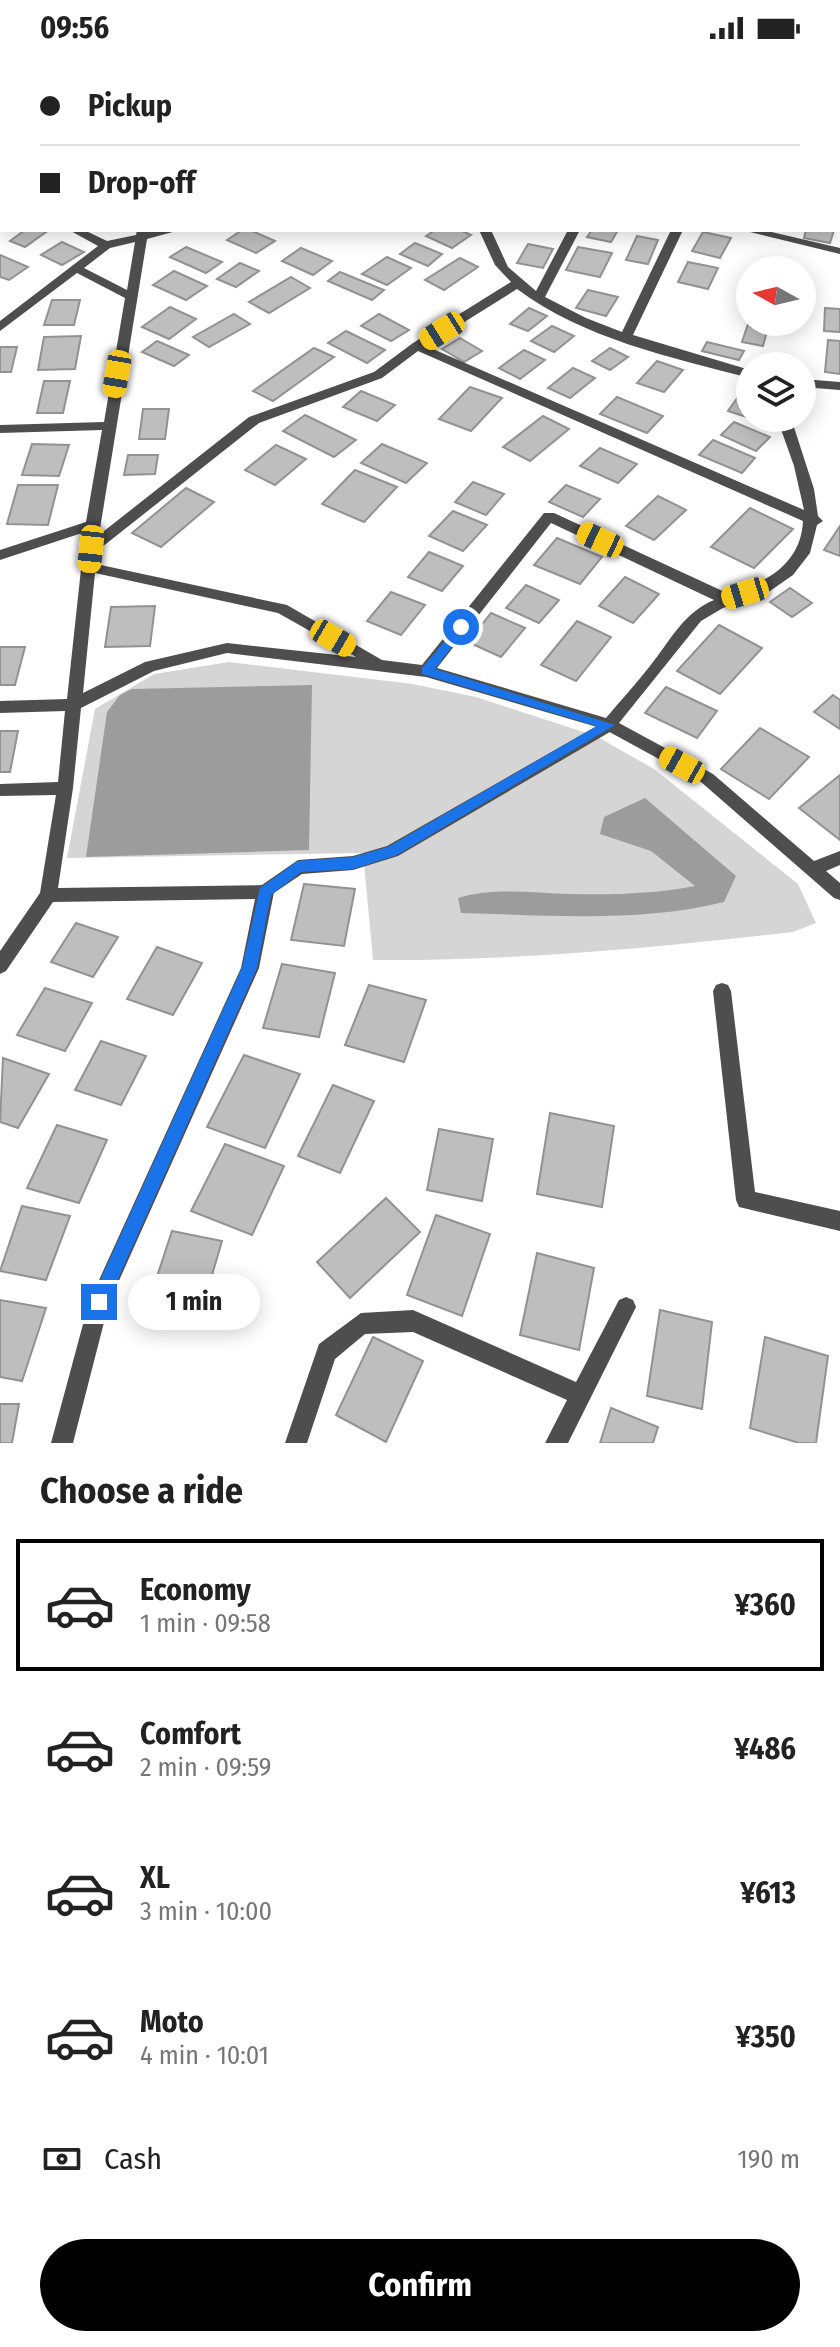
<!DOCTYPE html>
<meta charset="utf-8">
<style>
:root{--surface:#fff;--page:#f2f2f2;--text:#222;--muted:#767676;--line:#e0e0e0;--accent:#000}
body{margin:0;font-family:"Fira Sans Condensed",sans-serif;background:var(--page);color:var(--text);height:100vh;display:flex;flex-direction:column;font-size:30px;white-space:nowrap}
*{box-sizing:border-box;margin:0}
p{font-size:26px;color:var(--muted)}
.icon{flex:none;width:44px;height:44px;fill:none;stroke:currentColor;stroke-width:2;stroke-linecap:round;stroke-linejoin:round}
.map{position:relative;height:1387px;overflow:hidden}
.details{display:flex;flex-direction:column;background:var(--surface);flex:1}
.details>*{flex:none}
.hud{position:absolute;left:0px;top:0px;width:840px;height:176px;box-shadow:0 4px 20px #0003;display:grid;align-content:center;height:176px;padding:0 40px;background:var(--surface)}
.needle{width:52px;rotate:278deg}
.buttons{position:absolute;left:736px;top:200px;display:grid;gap:16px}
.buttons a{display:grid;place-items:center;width:80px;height:80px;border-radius:50%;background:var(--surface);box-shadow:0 4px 20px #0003;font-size:40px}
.end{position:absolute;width:36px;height:36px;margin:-18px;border:10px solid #1a73e8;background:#fff;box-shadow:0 0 0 4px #fff}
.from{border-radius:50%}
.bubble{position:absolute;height:56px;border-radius:28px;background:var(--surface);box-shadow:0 4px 20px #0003;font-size:26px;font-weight:700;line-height:56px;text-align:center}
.car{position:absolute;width:24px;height:48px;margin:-24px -12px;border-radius:10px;box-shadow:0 0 6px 2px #0007;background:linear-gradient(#f5c518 24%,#345 0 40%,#f5c518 0 76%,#345 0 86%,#f5c518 0)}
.hud b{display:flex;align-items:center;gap:28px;height:76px;font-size:30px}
.hud b+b{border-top:2px solid var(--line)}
.hud i{width:20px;height:20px;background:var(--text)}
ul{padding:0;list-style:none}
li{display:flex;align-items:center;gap:24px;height:132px;margin:0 16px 12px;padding:0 24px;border:4px solid transparent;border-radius:0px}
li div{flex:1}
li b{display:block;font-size:30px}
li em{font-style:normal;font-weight:700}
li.active{border-color:var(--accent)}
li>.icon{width:72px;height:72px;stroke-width:1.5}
h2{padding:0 40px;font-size:36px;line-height:96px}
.pay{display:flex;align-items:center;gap:20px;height:88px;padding:0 40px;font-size:30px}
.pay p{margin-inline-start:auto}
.action{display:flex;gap:16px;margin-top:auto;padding:16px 40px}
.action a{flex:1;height:92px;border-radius:48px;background:var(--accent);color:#fff;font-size:32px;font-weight:700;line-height:92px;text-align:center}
.status{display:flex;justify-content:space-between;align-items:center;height:56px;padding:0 40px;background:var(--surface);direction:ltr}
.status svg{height:22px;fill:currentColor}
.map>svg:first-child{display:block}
.green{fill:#d5d5d5}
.water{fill:#9c9c9c}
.building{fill:#bebebe;stroke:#929292;stroke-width:2}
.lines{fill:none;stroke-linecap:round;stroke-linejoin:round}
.service{fill:#4e4e4e;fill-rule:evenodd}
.minor{fill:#4e4e4e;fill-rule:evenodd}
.route{fill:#1a73e8}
</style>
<div class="status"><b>09:56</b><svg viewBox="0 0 49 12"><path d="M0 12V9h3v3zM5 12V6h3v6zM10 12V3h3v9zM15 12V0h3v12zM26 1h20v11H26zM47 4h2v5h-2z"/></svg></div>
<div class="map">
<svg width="840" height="1387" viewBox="0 0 840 1387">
<rect width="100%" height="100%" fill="#fff"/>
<!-- green -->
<path class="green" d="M229 606 413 628 476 641 596 680 654 713 798 828 816 867 793 876C653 892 515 905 373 904L363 797 67 802 95 653 154 618Z"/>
<!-- water -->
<g class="water">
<polygon points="312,629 309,794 86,801 107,656 120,639 132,633"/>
<path d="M645 742 736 820 724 846C640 867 547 859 461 857L458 842C494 831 532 837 570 838 611 839 654 838 695 830L651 795 600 778 604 761Z"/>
</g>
<!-- building -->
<g class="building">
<polygon points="25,174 40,174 46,176 25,191 10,185"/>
<polygon points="242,174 250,174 275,185 256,197 227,184"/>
<polygon points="435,174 460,174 471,179 452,192 426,180"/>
<polygon points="592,174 618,174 611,186 587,181"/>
<polygon points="806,174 834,174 830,187 804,182"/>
<polygon points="703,176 731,182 720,202 692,195"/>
<polygon points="637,180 658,184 648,208 626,204"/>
<polygon points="62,186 84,196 62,209 41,199"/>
<polygon points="415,187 442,198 428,210 400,198"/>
<polygon points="528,188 553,193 543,212 517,207"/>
<polygon points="186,191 222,206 206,217 170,201"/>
<polygon points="578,191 612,197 600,221 566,214"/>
<polygon points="301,192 332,205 313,219 282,205"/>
<polygon points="0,199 28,211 9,224 0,221"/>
<polygon points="387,201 411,212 387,229 362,218"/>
<polygon points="460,202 478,211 444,234 425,224"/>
<polygon points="688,206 718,212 708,233 678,226"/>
<polygon points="240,207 259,215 236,231 217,223"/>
<polygon points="174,215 207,230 186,244 153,229"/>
<polygon points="340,216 384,234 372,244 328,225"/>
<polygon points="291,221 310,232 269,257 249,246"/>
<polygon points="588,234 618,241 606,260 576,252"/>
<polygon points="52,244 80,244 74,269 44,269"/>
<polygon points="170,251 196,263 169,283 142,271"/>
<polygon points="529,252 547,260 528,275 510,268"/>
<polygon points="825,252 840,253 840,276 824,275"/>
<polygon points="234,258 250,268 209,291 193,281"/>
<polygon points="379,258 409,274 391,285 361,270"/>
<polygon points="749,265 769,268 763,290 742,286"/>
<polygon points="552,270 574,280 554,296 531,285"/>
<polygon points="346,275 385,294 367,307 328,287"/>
<polygon points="81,280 75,313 38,314 44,281"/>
<polygon points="460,282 482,295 464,306 442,293"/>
<polygon points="828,284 840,285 840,318 825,316"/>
<polygon points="157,285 189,299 174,310 142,296"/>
<polygon points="707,286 744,295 739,304 702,295"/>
<polygon points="0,291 17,291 11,316 0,316"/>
<polygon points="314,292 334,301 273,345 253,335"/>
<polygon points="610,292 628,301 610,314 592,305"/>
<polygon points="524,294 545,304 520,323 499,312"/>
<polygon points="657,305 683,314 664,336 637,327"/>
<polygon points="573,312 595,322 570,342 548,332"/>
<polygon points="44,325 70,325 63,357 37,357"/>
<polygon points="470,331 502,342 471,375 439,363"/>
<polygon points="361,335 395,349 377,365 343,351"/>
<polygon points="617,341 663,360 647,377 600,358"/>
<polygon points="738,341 750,345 750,362 758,362 756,364 728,355"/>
<polygon points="143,353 169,353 165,383 139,383"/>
<polygon points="305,359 356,384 334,401 283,375"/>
<polygon points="543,360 569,373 530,405 503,391"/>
<polygon points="734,366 770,381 756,395 721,379"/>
<polygon points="713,384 755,402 742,417 699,399"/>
<polygon points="32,388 69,389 59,420 22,419"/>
<polygon points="382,388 427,407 406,427 361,407"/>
<polygon points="276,389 306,403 275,429 245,414"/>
<polygon points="600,392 637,408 618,427 580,410"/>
<polygon points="128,399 158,399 155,418 124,419"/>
<polygon points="355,414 397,431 364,466 322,448"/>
<polygon points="473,426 504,438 486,459 455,446"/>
<polygon points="18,429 58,429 48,469 7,468"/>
<polygon points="566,429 600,443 583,461 549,446"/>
<polygon points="186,432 214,446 161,491 132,477"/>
<polygon points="658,440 686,454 654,484 626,470"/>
<polygon points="750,452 793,473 754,512 711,491"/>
<polygon points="453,455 487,469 463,495 429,480"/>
<polygon points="840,470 840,500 824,494"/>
<polygon points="557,482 602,501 580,528 534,509"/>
<polygon points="429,496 463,510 442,535 408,521"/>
<polygon points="625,521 659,538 633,567 599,550"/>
<polygon points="526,529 559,544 539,567 506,552"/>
<polygon points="790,532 812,547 792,561 770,546"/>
<polygon points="391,536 425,549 401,579 367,565"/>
<polygon points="155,550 150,590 105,591 111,551"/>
<polygon points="491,557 525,572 501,601 468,586"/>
<polygon points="577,565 611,581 576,625 541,609"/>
<polygon points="719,569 762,592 720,638 677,615"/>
<polygon points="0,591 25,591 15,629 0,629"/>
<polygon points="666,631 717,655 697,682 645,657"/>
<polygon points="833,639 840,644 840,673 814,656"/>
<polygon points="760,672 809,701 769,743 721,713"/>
<polygon points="0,675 18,675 10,716 0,716"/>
<polygon points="840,719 840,784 799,752"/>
<polygon points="304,828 355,833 344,890 291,884"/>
<polygon points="76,867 118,881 93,921 51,906"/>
<polygon points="157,891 202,907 173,959 127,943"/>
<polygon points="282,908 335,917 319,981 263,972"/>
<polygon points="369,929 426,944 404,1006 345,989"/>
<polygon points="45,932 92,947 65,995 17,979"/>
<polygon points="101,985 146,1000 121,1049 75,1034"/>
<polygon points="244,999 300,1018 265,1092 207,1071"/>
<polygon points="3,1002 49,1018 18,1072 0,1066"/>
<polygon points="333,1029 374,1045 340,1117 298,1100"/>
<polygon points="550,1057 614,1070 602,1151 537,1138"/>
<polygon points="57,1069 107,1084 79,1147 27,1132"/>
<polygon points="439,1073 493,1083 482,1145 427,1134"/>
<polygon points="225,1088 284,1110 252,1179 191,1155"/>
<polygon points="386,1142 420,1176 350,1242 317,1206"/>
<polygon points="22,1150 70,1160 46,1224 0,1215"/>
<polygon points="436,1159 490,1178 462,1260 407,1239"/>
<polygon points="172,1175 222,1185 202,1253 150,1242"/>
<polygon points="537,1197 594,1212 579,1294 520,1279"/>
<polygon points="0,1244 46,1252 22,1325 0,1321"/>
<polygon points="660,1254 712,1266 702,1353 647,1340"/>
<polygon points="373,1281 423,1305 386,1386 336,1359"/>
<polygon points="765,1281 828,1300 816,1387 799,1387 750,1372"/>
<polygon points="0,1348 19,1348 12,1387 0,1387"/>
<polygon points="611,1352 658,1371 653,1387 600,1387"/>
</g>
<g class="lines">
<!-- service -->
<g class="service">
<polygon points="503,0 519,0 520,2 504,2"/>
<rect x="838" y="85" width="2" height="6"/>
<polygon points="609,663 615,665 617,669 615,673 398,800 353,814 302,818 265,843 259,841 256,836 259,831 298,804 353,800 387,790"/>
</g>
<!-- minor -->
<g class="minor">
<polygon points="190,0 203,0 204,2 191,2"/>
<polygon points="216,0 230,0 215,2"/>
<polygon points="350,0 363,0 349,2"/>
<polygon points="586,0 597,0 585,2"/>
<polygon points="720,0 731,0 719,2"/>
<rect x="0" y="136" width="2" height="7"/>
<path d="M69 174H84L107 185 136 179 137 174H149L148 176 180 174 147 183 99 479 249 361 374 316 413 287 511 226 495 209 479 174H491L508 211 536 235 568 174H580L545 241 586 262 622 276 671 174H683L633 279 750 314V322C672 302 582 282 517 233L426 290 804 454 794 410 777 362H791L814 433 818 460 823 465 817 469 810 497 793 519 770 535 723 552 701 565 619 667 713 718 814 805 840 795V809L826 815 840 827V844L834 842 701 726 604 673 426 621 227 597 154 615 81 652 73 732 58 832 265 829 271 831 274 836 259 912 109 1247 73 1387H51L89 1246 241 912 255 843 53 846 6 915 0 918V895L40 837 56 739 0 740V728L58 726 65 655 0 657V645L67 643 85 476 0 504V494L86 466 102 374 0 377V369L104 366 125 242 77 217 0 275V265L98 190ZM135 186 127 234 84 212 110 192ZM418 295 803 465C801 508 766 527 729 538L554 457H544L422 609 382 604 287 549 96 508 97 495 259 367 382 322ZM551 467 714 544C683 557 671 584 650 610 636 628 620 645 606 662L437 612ZM95 517 278 557 356 601 227 587 145 606 83 637Z"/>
<polygon points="742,174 763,174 840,192 840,198"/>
<polygon points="802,323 840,326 840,334 802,331"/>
<polygon points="722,927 728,929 731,935 755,1136 840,1155 840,1175 739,1151 736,1144 713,935 716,929"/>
<polygon points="626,1241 633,1244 636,1251 568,1387 545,1387 567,1344 413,1276 365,1278 335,1303 307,1387 285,1387 319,1288 361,1257 413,1254 576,1326 619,1244"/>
</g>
</g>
<!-- route -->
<polygon class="route" points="461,566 467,571 435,613 615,669 397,799 353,813 301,816 271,839 257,912 105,1252 93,1252 93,1240 242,912 260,832 298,805 353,801 388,791 597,670 422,618 422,612"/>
</svg>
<div class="buttons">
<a><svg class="needle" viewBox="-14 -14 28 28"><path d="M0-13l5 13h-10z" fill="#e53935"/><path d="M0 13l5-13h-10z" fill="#767676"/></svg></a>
<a><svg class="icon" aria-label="layers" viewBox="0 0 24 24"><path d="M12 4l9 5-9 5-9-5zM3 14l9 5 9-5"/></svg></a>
</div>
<i class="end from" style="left:461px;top:571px"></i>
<i class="end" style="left:99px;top:1246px"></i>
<div class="bubble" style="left:128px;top:1218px;width:132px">1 min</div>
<i class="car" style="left:442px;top:275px;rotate:238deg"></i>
<i class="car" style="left:117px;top:318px;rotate:190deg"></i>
<i class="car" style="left:600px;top:484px;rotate:295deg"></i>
<i class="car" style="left:91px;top:493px;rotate:186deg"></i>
<i class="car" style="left:745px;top:537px;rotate:253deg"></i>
<i class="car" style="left:333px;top:582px;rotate:120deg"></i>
<i class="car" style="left:682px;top:709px;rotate:299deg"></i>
<div class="hud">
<b><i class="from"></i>Pickup</b>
<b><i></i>Drop-off</b>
</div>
</div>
<section class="details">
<h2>Choose a ride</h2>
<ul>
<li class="active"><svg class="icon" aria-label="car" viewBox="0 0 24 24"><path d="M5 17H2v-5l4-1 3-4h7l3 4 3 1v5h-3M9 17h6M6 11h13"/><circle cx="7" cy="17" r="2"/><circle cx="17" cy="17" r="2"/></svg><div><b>Economy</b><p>1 min · 09:58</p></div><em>¥360</em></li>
<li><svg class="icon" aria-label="car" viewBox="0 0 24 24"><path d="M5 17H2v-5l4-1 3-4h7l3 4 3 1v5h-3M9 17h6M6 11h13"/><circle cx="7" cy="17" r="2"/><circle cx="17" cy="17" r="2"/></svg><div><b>Comfort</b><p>2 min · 09:59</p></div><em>¥486</em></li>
<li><svg class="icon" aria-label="car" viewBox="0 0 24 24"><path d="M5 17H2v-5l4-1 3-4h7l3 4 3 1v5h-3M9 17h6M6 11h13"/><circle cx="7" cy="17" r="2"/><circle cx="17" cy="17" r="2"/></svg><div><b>XL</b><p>3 min · 10:00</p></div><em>¥613</em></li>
<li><svg class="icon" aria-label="car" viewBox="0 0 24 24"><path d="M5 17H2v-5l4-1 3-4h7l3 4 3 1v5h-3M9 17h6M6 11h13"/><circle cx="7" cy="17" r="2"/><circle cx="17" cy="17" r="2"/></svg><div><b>Moto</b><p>4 min · 10:01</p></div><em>¥350</em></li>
</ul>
<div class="pay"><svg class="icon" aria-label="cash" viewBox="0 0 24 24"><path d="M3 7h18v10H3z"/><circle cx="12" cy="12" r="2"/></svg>Cash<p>190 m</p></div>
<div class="action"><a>Confirm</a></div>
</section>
